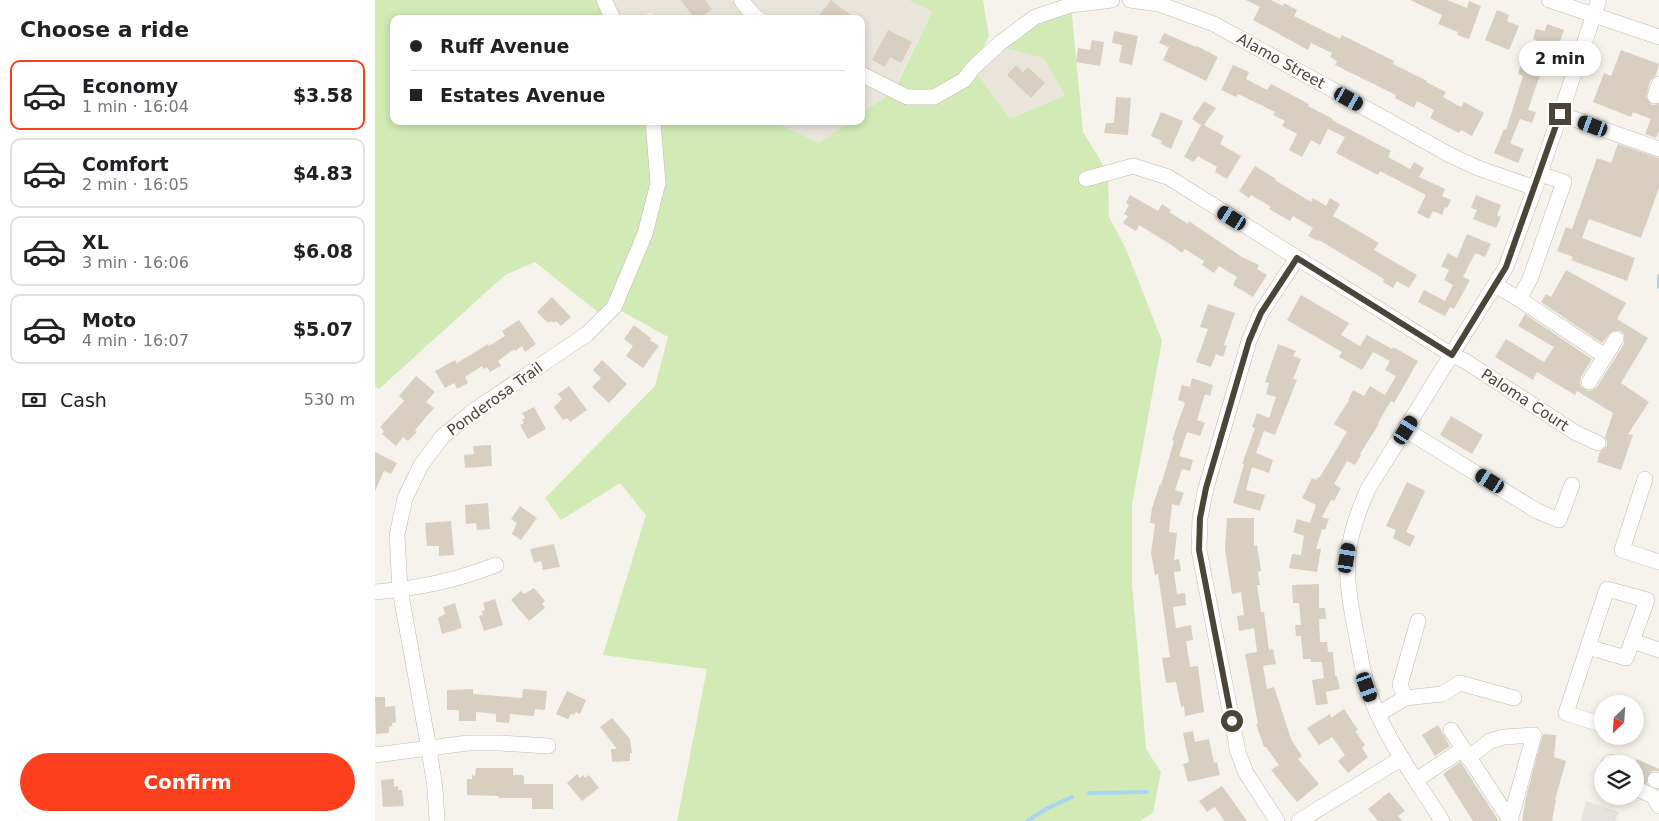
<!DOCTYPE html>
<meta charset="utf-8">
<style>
:root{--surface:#fff;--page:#f6f6f6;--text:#202124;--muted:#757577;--line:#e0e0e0;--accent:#fc3f1d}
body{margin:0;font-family:"DejaVu Sans",sans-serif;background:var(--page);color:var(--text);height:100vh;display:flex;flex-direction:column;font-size:19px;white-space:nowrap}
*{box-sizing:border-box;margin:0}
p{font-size:16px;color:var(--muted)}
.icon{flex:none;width:28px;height:28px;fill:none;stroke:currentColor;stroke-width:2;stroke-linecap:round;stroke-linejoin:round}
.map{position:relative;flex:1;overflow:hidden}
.drawer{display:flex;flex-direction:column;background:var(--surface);width:375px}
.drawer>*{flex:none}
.guide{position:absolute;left:15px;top:15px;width:475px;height:110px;border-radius:10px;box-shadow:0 2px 8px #0003;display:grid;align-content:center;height:110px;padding:0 20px;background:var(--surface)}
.needle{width:32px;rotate:205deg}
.buttons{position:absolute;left:1219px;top:695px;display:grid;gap:10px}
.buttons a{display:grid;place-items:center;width:50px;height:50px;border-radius:50%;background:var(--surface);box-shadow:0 2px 8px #0003;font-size:25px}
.end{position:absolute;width:22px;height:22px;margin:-11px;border:6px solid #4b4439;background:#fff;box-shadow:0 0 0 2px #fff}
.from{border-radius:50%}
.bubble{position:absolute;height:35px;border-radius:18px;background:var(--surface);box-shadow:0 2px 8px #0003;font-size:16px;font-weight:600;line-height:35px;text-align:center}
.car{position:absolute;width:15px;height:30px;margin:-15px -8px;border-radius:6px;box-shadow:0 0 4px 1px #0007;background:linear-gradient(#222 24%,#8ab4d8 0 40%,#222 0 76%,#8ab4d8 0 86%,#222 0)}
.guide b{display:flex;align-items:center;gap:18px;height:48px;font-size:19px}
.guide b+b{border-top:1px solid var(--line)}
.guide i{width:12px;height:12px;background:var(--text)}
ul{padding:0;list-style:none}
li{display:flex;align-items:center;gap:15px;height:70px;margin:0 10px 8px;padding:0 10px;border:2px solid var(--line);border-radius:10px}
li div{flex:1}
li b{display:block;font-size:19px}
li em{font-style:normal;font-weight:600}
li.on{border-color:var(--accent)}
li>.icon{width:45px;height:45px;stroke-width:1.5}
h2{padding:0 20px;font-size:22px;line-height:60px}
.pay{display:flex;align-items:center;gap:12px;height:55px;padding:0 20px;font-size:19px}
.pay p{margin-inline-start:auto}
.cta{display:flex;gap:10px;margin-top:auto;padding:10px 20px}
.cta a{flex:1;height:58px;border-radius:30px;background:var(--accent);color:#fff;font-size:20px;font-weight:600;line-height:58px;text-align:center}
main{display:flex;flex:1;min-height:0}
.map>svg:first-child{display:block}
.residential{fill:#eae5da}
.green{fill:#d2eab5}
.parking{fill:#e5e3e0}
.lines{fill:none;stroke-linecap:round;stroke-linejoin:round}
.stream{stroke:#a9d4f2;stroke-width:4}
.building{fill:#d8cfc1}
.minor-tunnel{stroke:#d4d0c8;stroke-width:15;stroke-dasharray:15 8;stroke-linecap:butt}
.minor-casing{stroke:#c2bbae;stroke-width:16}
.minor{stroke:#fff;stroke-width:15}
.route{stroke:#4b4439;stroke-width:6}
.labels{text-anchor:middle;stroke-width:4;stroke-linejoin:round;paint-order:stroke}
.street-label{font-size:15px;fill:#4b4439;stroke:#fff}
</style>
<main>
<section class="drawer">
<h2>Choose a ride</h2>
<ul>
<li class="on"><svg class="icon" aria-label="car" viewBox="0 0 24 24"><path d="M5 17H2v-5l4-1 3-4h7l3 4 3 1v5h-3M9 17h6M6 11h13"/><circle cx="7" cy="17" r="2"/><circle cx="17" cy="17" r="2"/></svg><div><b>Economy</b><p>1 min · 16:04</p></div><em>$3.58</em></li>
<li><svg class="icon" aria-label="car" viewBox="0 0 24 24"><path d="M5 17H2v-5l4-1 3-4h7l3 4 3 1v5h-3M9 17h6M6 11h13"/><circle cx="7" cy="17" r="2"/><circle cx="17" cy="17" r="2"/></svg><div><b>Comfort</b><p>2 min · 16:05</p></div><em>$4.83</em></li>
<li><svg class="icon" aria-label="car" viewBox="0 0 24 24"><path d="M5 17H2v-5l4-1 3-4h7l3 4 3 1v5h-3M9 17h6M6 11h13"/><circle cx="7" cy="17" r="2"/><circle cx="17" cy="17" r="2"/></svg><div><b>XL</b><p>3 min · 16:06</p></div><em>$6.08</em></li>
<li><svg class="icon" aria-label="car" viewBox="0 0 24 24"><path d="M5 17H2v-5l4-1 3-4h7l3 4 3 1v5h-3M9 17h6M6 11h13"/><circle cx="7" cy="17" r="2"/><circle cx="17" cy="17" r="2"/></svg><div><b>Moto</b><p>4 min · 16:07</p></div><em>$5.07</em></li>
</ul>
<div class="pay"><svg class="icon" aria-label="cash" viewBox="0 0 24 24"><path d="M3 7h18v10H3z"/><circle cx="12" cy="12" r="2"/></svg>Cash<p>530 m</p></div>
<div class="cta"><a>Confirm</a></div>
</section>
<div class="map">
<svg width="1284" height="821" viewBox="0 0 1284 821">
<rect width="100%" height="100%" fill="#f6f3ec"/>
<!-- residential -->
<g class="residential">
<polygon points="229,0 533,0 557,10 518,91 486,113 486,19 282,19 276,12 262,19 238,19"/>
<polygon points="627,47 668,58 690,95 635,119 598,68"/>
<polygon points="398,121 475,121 444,143"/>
</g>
<!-- green -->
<polygon class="green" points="0,0 229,0 238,19 19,19 19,121 398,121 444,143 475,121 486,121 486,113 519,91 557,11 533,0 608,0 614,36 598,68 635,119 690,95 668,58 627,47 660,17 696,5 708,132 733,173 734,217 751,249 787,341 757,505 757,584 771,749 786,772 778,813 765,821 302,821 332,669 228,655 271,515 245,483 186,520 170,498 280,386 293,337 239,307 229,317 160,262 130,275 4,389 0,387"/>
<!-- parking -->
<polygon class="parking" points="1211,801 1244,812 1240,821 1206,821"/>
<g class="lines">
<!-- stream -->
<g class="stream">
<polyline points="1284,276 1284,287"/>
<polyline points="714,793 772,792"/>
<polyline points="652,821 671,809 697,797"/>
</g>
</g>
<!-- building -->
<g class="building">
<polygon points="305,0 330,0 337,9 325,19 321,19"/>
<polygon points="456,0 481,19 441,19"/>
<polygon points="871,0 896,0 908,6 909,3 922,10 919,16 965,39 967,35 1019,61 1018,64 1052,81 1051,82 1071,92 1068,97 1086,107 1089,102 1109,113 1097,136 1086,130 1084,133 1055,118 1059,110 1042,101 1039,108 1020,98 1021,95 960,65 962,61 955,57 957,53 936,43 933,50 878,20 885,7"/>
<polygon points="1035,0 1072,0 1092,8 1094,1 1106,6 1094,39 1082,35 1083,32 1063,24 1067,15"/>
<polygon points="1122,10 1134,15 1132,21 1144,26 1134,50 1110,40"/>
<polygon points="1172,24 1189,30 1174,72 1168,69 1162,83 1153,110 1161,112 1157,123 1145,119 1135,143 1149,149 1143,163 1119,153 1129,129 1131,130 1148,76 1143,74 1146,64 1151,66 1161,40 1158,39 1161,29 1170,31"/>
<polygon points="513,30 537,42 526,63 515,57 510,67 497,60"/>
<polygon points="739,31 763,36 757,65 744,62 747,45 737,43"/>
<polygon points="789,33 821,47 822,46 843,57 831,81 788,60 794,47 784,43"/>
<polygon points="717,40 729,42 725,66 701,62 703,48 715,50"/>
<polygon points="1246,50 1284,64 1281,75 1275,81 1271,97 1277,105 1284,104 1284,131 1281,138 1270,134 1276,119 1258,112 1256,117 1218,102 1229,73 1236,76"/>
<polygon points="641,65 648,72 653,67 670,83 656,98 632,75"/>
<polygon points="858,65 874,72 871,79 892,90 896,84 934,104 933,106 958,119 957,120 1016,151 1013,157 1035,169 1039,162 1049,168 1044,177 1070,189 1067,196 1076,200 1072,208 1070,207 1067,215 1058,211 1054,219 1042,213 1051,195 1005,171 1003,175 961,153 970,137 953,129 945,145 936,140 927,157 914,150 922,134 907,126 910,121 898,115 900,112 863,94 861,97 846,90"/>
<polygon points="741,97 756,98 753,135 729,133 731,123 739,123"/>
<polygon points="829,101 841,108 829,125 849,136 845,144 866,156 852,179 840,172 842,167 823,156 819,162 809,157 826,125 817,119"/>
<polygon points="786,112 808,121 796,149 786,144 787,141 776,136"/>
<polygon points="1243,144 1284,158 1284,188 1266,238 1214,219 1207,238 1260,258 1252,281 1196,260 1198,257 1182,251 1191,227 1197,229 1222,158 1236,163"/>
<polygon points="880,166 901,179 900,180 936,202 938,198 951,206 955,198 965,204 958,216 1004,243 999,250 1042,275 1034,288 1022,281 1018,288 1008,282 1009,279 944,240 943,241 933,236 938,228 918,216 915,221 894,209 896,207 876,195 874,198 864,191"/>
<polygon points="755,195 783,211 787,204 796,210 794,212 813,224 814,221 867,257 884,265 882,269 892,275 878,297 858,285 862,277 844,266 839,273 827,265 829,261 810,249 807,253 798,246 764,225 761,231 748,223 753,216 749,214 754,205 751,203"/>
<polygon points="1101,195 1126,205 1122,215 1126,217 1121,228 1098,219 1102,210 1096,208"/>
<polygon points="1092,234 1116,244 1110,257 1100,253 1088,277 1095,280 1079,309 1075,307 1070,316 1043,302 1049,290 1070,301 1078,285 1069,280 1074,270 1066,266 1073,253 1082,258"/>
<polygon points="1191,270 1251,303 1242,319 1273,338 1246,383 1274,402 1253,434 1258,435 1246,470 1222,462 1225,452 1232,446 1232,442 1230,437 1238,413 1202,391 1200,395 1162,372 1158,380 1120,357 1131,339 1169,362 1179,347 1143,326 1150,314 1217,359 1206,377 1205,382 1206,387 1213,391 1218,390 1222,387 1249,344 1249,335 1246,331 1237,331 1227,343 1166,302 1171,294 1176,297"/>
<polygon points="926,295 974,323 966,335 985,346 992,335 1017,349 1018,347 1043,361 1019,403 1016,401 1003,423 1004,424 985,454 986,455 980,465 972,461 959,484 966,488 959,501 956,500 947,517 954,519 950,530 947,529 941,549 946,549 942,572 914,568 917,554 926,555 929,536 918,532 922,519 935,523 941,505 927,498 937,478 942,480 943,477 945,477 972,432 959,424 974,400 973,400 978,390 989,396 995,386 1010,395 1021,376 1010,370 1015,361 998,352 987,370 964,357 967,352 912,320"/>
<polygon points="177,297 196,317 186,326 181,321 179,323 176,321 173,323 162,312"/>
<polygon points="833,304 860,313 849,345 852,346 848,357 841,354 836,367 821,362 833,329 825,327"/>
<polygon points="144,320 161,344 150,352 147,346 140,351 140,349 135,352 123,361 126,366 115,372 112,367 109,369 107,366 90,377 93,383 82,389 79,383 70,388 60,371 80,360 82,363 113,344 114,346 130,336 127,331"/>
<polygon points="259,325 276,338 275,340 284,346 268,368 251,356 258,346 249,339"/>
<polygon points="903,344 921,351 918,356 926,359 918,379 922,380 900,435 889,431 881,453 898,460 894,473 877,467 871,490 890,495 885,511 858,503 869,464 867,464 880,428 877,427 882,413 894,418 901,397 891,394 894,383 890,382"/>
<polygon points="227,360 252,384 234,403 217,387 226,378 218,370"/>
<polygon points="41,376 60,392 51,402 59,408 40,430 42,432 33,441 28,437 21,446 7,434 9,431 5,427 29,401 24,396"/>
<polygon points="817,378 838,385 835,396 830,394 822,420 830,423 825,436 812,432 804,456 818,460 815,471 807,469 800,490 809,493 804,506 797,504 794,532 802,533 799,560 804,559 806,571 799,572 802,594 810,593 811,605 798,607 801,628 816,625 818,640 811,641 815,667 823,666 829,712 810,716 809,706 806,707 801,682 791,683 787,658 795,657 783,574 780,575 776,553 780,524 775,523 777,508 785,484 786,485 799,441 797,440 810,403 803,400 807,385 815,387"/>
<polygon points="194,386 212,410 195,422 192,418 188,420 179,407 187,399 183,394"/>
<polygon points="159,407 171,429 153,439 145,425 149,423 147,420 150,418 147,413"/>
<polygon points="1076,416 1108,435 1097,454 1065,435"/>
<polygon points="116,445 117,466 90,468 89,455 99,454 98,446"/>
<polygon points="0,452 22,463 16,474 9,471 0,491"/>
<polygon points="1032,482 1050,491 1031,532 1040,536 1035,547 1018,538 1021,530 1011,526"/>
<polygon points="113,503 115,529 102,530 101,523 91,524 90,505"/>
<polygon points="145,506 162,518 146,540 137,534 142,523 136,519"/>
<polygon points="852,518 879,518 879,546 882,545 886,571 883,572 885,585 882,585 886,612 889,612 894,650 898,649 901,664 888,666 892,689 899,687 916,739 927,756 923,759 944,784 922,802 896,770 904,765 891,747 889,747 881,724 883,724 870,654 882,652 879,628 864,631 862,616 869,615 866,592 857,594 850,550"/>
<polygon points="76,521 79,555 64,556 64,546 52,546 50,523"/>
<polygon points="179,544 185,567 168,570 166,561 159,563 155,549"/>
<polygon points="944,584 944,608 950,608 951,619 944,619 945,642 952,642 953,652 958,652 960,676 962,676 965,689 951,692 953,704 941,705 937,680 949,678 947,662 936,662 936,659 928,659 926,636 921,636 920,625 926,625 924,603 918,603 917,585"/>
<polygon points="159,588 170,601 167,604 170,608 154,621 136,600 146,591 149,594"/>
<polygon points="120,599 128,625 109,631 104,616 108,615 107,611 110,610 108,603"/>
<polygon points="80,603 87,628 67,634 63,618 70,614 68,607"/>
<polygon points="98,689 98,694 147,698 148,689 172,691 170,710 160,709 159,716 135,714 134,723 121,722 121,714 101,712 101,721 84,721 84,710 72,710 72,690"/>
<polygon points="192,691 211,700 205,714 201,712 199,715 196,714 193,719 181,714"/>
<polygon points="0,697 10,697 10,707 20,706 21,722 17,723 17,726 14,727 14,733 1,734"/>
<polygon points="969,709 983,730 980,731 990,745 987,748 993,757 973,773 963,761 970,755 957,737 944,745 932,728 955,714 956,718"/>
<polygon points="237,718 255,739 257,753 255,753 255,761 237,762 236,749 242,749 225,727"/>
<polygon points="1063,725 1075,746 1060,756 1047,735"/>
<polygon points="818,731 820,742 834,739 839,763 842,762 845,775 813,782 808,764 814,762 808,733"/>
<polygon points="1168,734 1181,735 1179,757 1191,761 1180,800 1181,800 1177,821 1147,821 1151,797"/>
<polygon points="1262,759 1284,769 1284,771 1278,771 1273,774 1271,783 1260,779 1260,764"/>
<polygon points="1085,762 1088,766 1124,821 1098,821 1068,774"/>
<polygon points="101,768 138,768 138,775 147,775 149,777 149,784 178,784 178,809 157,809 157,798 124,798 124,796 92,795 92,779 97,779 97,775 100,776"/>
<polygon points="202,774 205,778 208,775 210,778 214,775 224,788 207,801 192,783"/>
<polygon points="19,779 19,787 23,786 23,790 27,790 29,806 8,807 6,780"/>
<polygon points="847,786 863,808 872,821 849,821 840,807 832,812 824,801"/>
<polygon points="1014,792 1030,811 1023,816 1027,821 1003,821 993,809"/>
</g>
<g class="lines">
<!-- minor-tunnel -->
<polyline class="minor-tunnel" points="1260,772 1280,780"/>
<defs>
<g id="minor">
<polyline points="229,0 238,19"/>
<polyline points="366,0 379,16 384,19"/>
<polyline points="755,0 784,4 839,24 1075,155 1103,168 1160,188"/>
<polyline points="1174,0 1284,37"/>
<polyline points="486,74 532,97 559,97 589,80 598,68 625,43 660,17 696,5 737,0"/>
<polyline points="1280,96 1284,84"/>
<polyline points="1185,114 1284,149"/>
<polyline points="711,179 758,166 793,177 1077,355 1090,361 1201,433 1223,443"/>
<polyline points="1120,285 1144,299 1155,279 1189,182 1165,174"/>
<polyline points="1144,299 1230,356"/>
<polyline points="1214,382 1241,339"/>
<polyline points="1031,430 1162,511 1184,520 1197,485"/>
<polyline points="1270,479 1247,550 1284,562"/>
<path d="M0 592C46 588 78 581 121 565"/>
<polyline points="1257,641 1284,650"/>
<polyline points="1213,647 1251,658 1272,600 1232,589 1191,713 1228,725"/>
<polyline points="1030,698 1067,694 1085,683 1139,698"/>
<polyline points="1003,714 1030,698 1025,685 1043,621"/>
<polyline points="1076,730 1135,820"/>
<polyline points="0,755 93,743 125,743 173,746"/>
<polyline points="1093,758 1115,741 1129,737 1159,735 1135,821"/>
<polyline points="1234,764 1235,762 1239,764"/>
<polyline points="1041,780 1088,749"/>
<polyline points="1280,780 1284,781"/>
<polyline points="1260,788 1278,796 1284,806"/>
<polyline points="62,821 60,788 54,749 25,590 22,535 30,498 46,465 67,437 97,412 212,334 239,307 270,234 283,183 278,121"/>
<polyline points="902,821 871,773 863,752 824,550 825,518 831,488 874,341 886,313 922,258"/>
<polyline points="924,821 1027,758"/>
<path d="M1067 821C1042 781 1007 734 993 689 987 671 985 651 981 633 969 572 967 547 993 489L1131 267 1160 188 1224 0"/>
</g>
</defs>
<!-- minor casing -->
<use href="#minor" class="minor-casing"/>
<!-- minor -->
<use href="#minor" class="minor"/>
</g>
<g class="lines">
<!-- route -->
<polyline class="route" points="857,721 824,550 825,518 831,488 874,341 886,313 922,258 1077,355 1131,267 1185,114"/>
</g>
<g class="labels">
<!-- street labels -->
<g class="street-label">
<text transform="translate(906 61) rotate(29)" y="5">Alamo Street</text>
<text transform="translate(120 399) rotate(-36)" y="5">Ponderosa Trail</text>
<text transform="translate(1150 400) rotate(33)" y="5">Paloma Court</text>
</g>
</g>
</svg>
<div class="buttons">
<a><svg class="needle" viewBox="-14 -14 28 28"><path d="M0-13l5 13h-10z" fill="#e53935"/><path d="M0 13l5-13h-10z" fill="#757577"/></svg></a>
<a><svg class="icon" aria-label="layers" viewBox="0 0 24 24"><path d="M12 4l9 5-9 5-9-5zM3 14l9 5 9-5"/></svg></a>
</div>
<i class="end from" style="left:857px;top:721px"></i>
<i class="end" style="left:1185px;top:114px"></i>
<div class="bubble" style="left:1144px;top:41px;width:82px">2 min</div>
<i class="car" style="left:974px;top:99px;rotate:119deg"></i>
<i class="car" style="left:1218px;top:126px;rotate:290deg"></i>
<i class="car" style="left:857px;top:218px;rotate:302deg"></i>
<i class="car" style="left:1031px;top:430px;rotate:32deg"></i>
<i class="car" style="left:1115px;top:481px;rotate:302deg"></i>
<i class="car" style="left:972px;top:558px;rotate:9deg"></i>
<i class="car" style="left:992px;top:687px;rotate:160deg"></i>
<div class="guide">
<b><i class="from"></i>Ruff Avenue</b>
<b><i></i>Estates Avenue</b>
</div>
</div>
</main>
